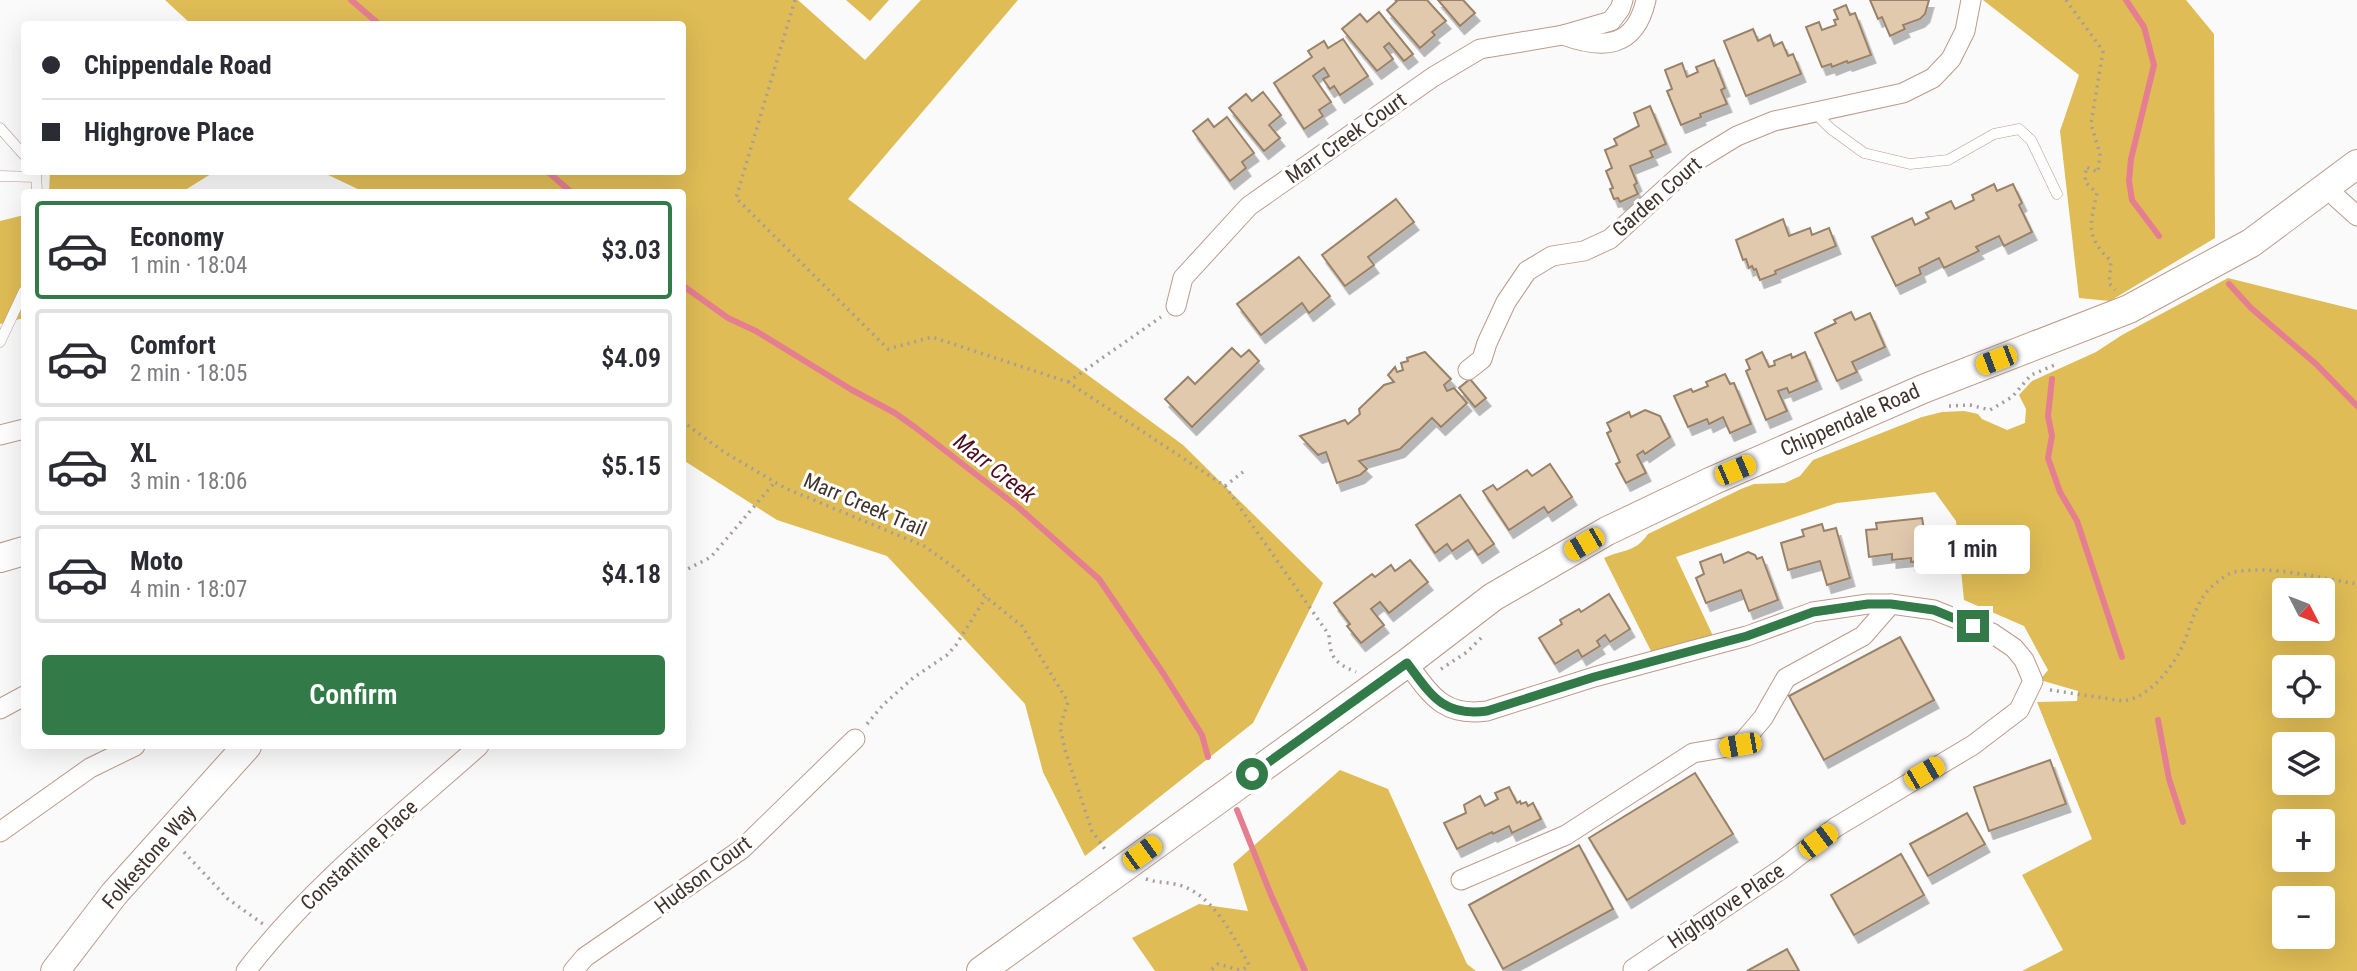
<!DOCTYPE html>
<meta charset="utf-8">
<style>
:root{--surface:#fff;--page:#f7f7f7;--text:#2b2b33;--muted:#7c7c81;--line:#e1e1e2;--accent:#327b49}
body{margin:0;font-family:"Roboto Condensed",sans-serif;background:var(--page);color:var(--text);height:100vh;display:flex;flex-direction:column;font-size:26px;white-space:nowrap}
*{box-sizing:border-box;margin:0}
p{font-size:23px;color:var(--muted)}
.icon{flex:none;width:38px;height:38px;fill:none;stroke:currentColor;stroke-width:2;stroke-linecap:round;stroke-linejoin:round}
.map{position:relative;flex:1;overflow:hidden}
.details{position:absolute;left:21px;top:189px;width:665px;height:560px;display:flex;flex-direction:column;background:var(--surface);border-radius:7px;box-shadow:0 7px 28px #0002}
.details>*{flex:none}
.hud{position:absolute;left:21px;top:21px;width:665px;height:154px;border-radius:7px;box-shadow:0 7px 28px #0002;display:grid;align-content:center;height:154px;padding:0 21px;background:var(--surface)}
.needle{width:46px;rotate:132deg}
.tools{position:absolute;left:2272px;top:578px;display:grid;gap:14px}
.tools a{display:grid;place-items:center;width:63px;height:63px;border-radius:7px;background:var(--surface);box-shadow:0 7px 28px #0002;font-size:35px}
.end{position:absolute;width:32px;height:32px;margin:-16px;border:9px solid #327b49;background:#fff;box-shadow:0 0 0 4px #fff}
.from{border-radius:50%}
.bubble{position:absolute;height:49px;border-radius:7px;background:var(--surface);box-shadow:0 7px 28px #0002;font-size:23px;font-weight:600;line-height:49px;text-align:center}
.car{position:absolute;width:21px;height:42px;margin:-21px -10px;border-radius:9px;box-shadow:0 0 5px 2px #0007;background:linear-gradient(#f5c518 24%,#345 0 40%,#f5c518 0 76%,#345 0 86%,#f5c518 0)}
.hud b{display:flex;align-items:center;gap:24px;height:66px;font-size:26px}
.hud b+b{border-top:2px solid var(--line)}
.hud i{width:18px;height:18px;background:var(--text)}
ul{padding:12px 0 0;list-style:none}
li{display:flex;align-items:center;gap:21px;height:98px;margin:0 14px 10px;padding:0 7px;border:4px solid var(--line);border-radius:7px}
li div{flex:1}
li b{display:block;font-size:26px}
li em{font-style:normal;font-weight:600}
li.active{border-color:var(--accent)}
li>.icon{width:63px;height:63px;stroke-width:1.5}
.action{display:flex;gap:14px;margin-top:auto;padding:14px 21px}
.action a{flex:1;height:80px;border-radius:7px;background:var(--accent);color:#fff;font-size:28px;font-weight:600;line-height:80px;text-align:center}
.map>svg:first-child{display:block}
.forest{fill:#dfbc55;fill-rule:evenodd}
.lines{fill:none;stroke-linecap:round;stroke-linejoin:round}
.stream{stroke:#e57e91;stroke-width:6}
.building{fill:#e1c9ad;stroke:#998268;stroke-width:2;filter:url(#shadow)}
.lane-casing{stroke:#bc9b8a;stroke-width:11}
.street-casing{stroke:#bc9b8a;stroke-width:21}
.secondary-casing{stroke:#bc9b8a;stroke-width:30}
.path{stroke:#a59e9b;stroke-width:3.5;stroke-dasharray:2 5;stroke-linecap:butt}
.lane{stroke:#fff;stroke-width:10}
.street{stroke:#fff;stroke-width:19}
.secondary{stroke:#fff;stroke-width:28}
.route{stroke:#327b49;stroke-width:9}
.labels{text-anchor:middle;stroke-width:6;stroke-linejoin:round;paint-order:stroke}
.street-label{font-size:21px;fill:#41332c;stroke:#fff}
.water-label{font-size:23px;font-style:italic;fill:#4e0e20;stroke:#fff}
</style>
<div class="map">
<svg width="2357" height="971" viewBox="0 0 2357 971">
<defs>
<filter id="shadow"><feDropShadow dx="4.5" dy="8" stdDeviation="0" flood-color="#0004"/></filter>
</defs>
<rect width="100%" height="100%" fill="#fafafa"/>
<!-- forest -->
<g class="forest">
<polygon points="165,0 798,0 865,60 921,0 1018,0 848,199 1183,445 1323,583 1253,723 1085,856 1043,772 1025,704 887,556 777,520 683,460 682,192 364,192 322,172 682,172 682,24 191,24"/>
<polygon points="846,0 889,0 870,21"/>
<polygon points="1983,0 2186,0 2214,34 2215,238 2110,301 2079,298 2060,131 2079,75"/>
<polygon points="50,172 214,172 182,192 49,192"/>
<polygon points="24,215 24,318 0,324 0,221"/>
<path d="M2228 278 2357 310V971H2022L2063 950 2022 875 2092 839 2037 702 2077 701 2078 691 2040 680 2048 670 2024 626 1964 600 1956 521 1935 492 1837 503 1676 557 1714 638 1653 655 1604 558C1623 549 1635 553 1648 534L1741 489 1754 484 1785 483 1800 476 1813 460 1922 417 1942 412 1964 411 1978 414 1982 419 2007 430 2025 423 2026 409 2019 395 2032 381 2096 352 2122 335ZM2284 590H2322V628H2284ZM2284 667H2322V705H2284ZM2284 744H2322V782H2284ZM2284 821H2322V859H2284ZM2284 898H2322V936H2284Z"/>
<polygon points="1340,770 1388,789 1467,964 1476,971 1155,971 1132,938 1199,904 1248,911 1233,864"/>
</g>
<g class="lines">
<!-- stream -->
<g class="stream">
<polyline points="351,0 379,24"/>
<polyline points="2126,0 2144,27 2154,65 2131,159 2129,181 2132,200 2159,236"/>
<polyline points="548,172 571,192"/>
<polyline points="2229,284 2251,308 2316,364 2357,406"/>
<polyline points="682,285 728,318 756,331 852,390 895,413 916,428 1018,507 1099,579 1163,673 1202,735 1208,757"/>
<polyline points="2052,379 2048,416 2052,436 2048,458 2060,492 2077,521 2122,657"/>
<polyline points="2158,720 2169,779 2183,822"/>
<polyline points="1237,810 1271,895 1305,971"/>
</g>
</g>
<!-- building -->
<g class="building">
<polygon points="1395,0 1427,0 1446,21 1432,32 1435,35 1420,48 1387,10 1397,1"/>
<polygon points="1438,0 1463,0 1475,13 1460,26"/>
<polygon points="1870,0 1929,0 1925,14 1920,19 1903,25 1905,29 1890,36 1882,17 1878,19"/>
<polygon points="1846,5 1850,15 1855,13 1871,55 1848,63 1847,61 1832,67 1831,64 1822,67 1806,27 1819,22 1822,30 1836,25 1834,20 1838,19 1834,10"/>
<polygon points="1379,12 1413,54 1404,61 1389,43 1384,47 1393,59 1377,71 1342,29 1360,14 1367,22"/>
<polygon points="1753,29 1758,41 1770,35 1774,46 1782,42 1788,56 1793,54 1801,74 1746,96 1724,41"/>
<polygon points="1343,39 1368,76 1340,95 1334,86 1330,89 1323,79 1329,76 1324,68 1313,76 1331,102 1319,110 1323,116 1304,129 1274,83 1312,57 1308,51 1324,41 1328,48"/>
<polygon points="1714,60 1725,88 1721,90 1727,104 1700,114 1701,117 1681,125 1667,91 1672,89 1665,70 1682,63 1687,77 1698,72 1696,67"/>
<polygon points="1263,92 1281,115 1269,125 1280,138 1264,151 1229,108 1246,94 1252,101"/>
<polygon points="1650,106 1666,144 1650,151 1653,157 1630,166 1637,183 1634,185 1638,194 1620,202 1618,198 1614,199 1610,189 1613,188 1606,171 1612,168 1605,150 1617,145 1614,139 1639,126 1634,113"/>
<polygon points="1227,117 1254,153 1242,162 1246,168 1230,181 1193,131 1208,119 1214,127"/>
<polygon points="1994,184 1997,191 2013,184 2022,203 2019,205 2032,232 2004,246 1999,236 1976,247 1979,251 1944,268 1939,258 1919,268 1921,274 1896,286 1872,237 1912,218 1915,225 1929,218 1926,213 1951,201 1955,209 1974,200 1972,195"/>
<polygon points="1396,199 1414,222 1368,257 1374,265 1345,286 1322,255"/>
<polygon points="1783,219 1789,236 1810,228 1812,235 1829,228 1836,246 1775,271 1776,274 1760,280 1756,269 1754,270 1752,266 1749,268 1746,259 1743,260 1736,240"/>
<polygon points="1299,257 1330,296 1309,313 1302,303 1261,335 1237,304"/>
<polygon points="1851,312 1855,320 1870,313 1885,347 1852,362 1857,372 1837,381 1815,333 1836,323 1834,320"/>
<polygon points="1232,348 1241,357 1249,350 1259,361 1192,427 1165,399 1188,377 1195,384"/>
<polygon points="1425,352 1451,379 1444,385 1447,391 1454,388 1467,403 1441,427 1432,418 1400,449 1359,461 1367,469 1360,475 1337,483 1326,452 1318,455 1300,436 1345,420 1348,424 1360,414 1359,409 1384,385 1394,382 1388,375 1395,367 1397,372 1403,370 1401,363 1408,361 1407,358"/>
<polygon points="1762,352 1769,367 1775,365 1774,361 1791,354 1792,358 1805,352 1817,381 1789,393 1787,388 1778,391 1787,411 1766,420 1746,371 1750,369 1746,360"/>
<polygon points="1725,374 1730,384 1734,383 1751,424 1730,433 1723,417 1709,424 1707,419 1688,427 1674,396 1691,389 1693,392 1708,386 1706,382"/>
<polygon points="1470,379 1486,398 1475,407 1459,388"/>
<polygon points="1645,410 1660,416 1670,437 1645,454 1643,451 1637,455 1646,473 1626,483 1616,464 1620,462 1607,433 1611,431 1607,423 1629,412 1631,417"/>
<polygon points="1550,464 1572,497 1548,513 1544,507 1509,530 1483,491 1493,485 1497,490 1527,470 1532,476"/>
<polygon points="1460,495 1494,544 1478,555 1468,540 1452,551 1447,544 1435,553 1416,525"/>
<polygon points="1922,518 1925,535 1929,535 1931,547 1926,548 1927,560 1911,562 1911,558 1892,560 1892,554 1869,557 1866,530 1877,529 1876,523"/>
<polygon points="1822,524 1824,531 1836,528 1850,578 1827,585 1820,561 1788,570 1781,543 1804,536 1802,530"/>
<polygon points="1748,552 1755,555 1757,559 1762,557 1778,600 1749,611 1741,590 1706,603 1696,578 1704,574 1700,562 1721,554 1724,563"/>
<polygon points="1410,560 1428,582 1389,613 1380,602 1371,609 1384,625 1361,643 1347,626 1350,624 1334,603 1372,574 1375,577 1391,565 1395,571"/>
<polygon points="1609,594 1630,629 1610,642 1605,635 1597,641 1600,646 1582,657 1578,650 1555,664 1539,638 1562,624 1560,620 1579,609 1581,612"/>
<polygon points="1900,637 1934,700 1824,760 1789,696"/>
<polygon points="2050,760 2066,804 1989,831 1974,787"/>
<polygon points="1695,773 1733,834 1627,900 1589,838"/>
<polygon points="1509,787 1517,803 1520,801 1521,804 1526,802 1528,806 1533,803 1541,819 1512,833 1509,826 1493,834 1492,832 1457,849 1444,823 1466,813 1464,805 1480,796 1485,806 1498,799 1495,793"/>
<polygon points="1967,813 1985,844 1928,876 1910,844"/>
<polygon points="1579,845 1613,909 1503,969 1469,905"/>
<polygon points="1901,854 1924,895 1854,935 1831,895"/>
<polygon points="1787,949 1799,971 1747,971"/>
</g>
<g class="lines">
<defs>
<g id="lane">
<polyline points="1814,112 1831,129 1864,153 1910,164 1948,160 1994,134 2019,129 2031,140 2057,194"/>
<polyline points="0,128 24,155"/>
<polyline points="36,172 37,192"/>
<polyline points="0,176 36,177"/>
<polyline points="0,342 24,291"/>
</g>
<g id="street">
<path d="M1563 35C1604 50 1635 48 1646 0"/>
<polyline points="2328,186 2337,198 2357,216"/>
<polyline points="1176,306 1183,278 1249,206 1433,77 1480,49 1563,35 1611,21 1620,9 1623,0"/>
<polyline points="1468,370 1482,359 1487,343 1506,302 1527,271 1552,256 1584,251 1610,239 1696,161 1737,136 1774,121 1903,93 1933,78 1951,59 1965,31 1971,0"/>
<polyline points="0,435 24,429"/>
<path d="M1407 663C1431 695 1443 717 1487 711L1594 677 1747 636 1813 612 1868 604H1891L1934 610 1992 633 2014 648 2024 660 2033 681 2019 710 1973 745 1836 827 1783 868 1633 969"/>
<polyline points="0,709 24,696"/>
<polyline points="0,832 90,768 135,746"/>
<polyline points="1461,880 1566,835 1693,753 1740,745 1763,718 1786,678 1863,636 1891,604"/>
<path d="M246 971C312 885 399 817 479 746"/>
<polyline points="573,971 585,957 742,849 855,739"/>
</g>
<g id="secondary">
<polyline points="0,558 24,551"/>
<polyline points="55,971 114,894 247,746"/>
<polyline points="981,971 1407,663 1493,597 1607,531 1712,481 1923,389 2129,309 2251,243 2357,164"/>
</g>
</defs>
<!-- lane casing -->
<use href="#lane" class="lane-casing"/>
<!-- street casing -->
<use href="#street" class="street-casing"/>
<!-- secondary casing -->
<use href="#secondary" class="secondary-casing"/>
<!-- path -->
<g class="path">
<path d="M795 0 736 198 888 349 932 337 1068 382 1225 486 1329 635C1330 658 1335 663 1356 672"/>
<path d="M2066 0 2103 51 2091 124 2100 154 2098 172 2086 167 2085 182 2097 193C2090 225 2085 237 2111 261L2109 283 2115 290"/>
<polyline points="1068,382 1161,317"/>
<polyline points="1949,406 1970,405 1990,410 2012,397 2031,375 2057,364"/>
<polyline points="682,421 724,452 785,488 924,546 955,568 986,597 1022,626 1068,702 1060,727 1065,750 1092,831 1107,852"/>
<polyline points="1225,486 1243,472"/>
<polyline points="682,572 711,557 775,482"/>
<polyline points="1441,669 1467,652 1484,635"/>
<path d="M2050 690 2123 701C2147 698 2167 674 2179 653 2193 627 2193 598 2220 580 2224 577 2229 573 2234 572 2273 565 2318 578 2357 584"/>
<polyline points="867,724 883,705 913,678 947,655 956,645 986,597"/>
<polyline points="184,852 228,899 263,924"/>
<path d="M1146 879C1157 883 1168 882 1179 885 1212 894 1233 935 1248 963V967L1240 970 1218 964 1210 971"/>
</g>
<!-- lane -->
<use href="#lane" class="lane"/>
<!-- street -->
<use href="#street" class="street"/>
<!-- secondary -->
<use href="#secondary" class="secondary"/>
</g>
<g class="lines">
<!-- route -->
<path class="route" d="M1252 774 1407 663C1431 695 1443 717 1487 711L1594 677 1747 636 1813 612 1868 604H1891L1934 610 1973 626"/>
</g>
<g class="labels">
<!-- street labels -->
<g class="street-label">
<text transform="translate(1346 138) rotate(-35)" y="7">Marr Creek Court</text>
<text transform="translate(1657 197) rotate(-41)" y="7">Garden Court</text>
<text transform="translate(1850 420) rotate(-24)" y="7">Chippendale Road</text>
<text transform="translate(865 505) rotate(23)" y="7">Marr Creek Trail</text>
<text transform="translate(359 855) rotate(-43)" y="7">Constantine Place</text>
<text transform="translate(149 857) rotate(-49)" y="7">Folkestone Way</text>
<text transform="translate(703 875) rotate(-37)" y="7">Hudson Court</text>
<text transform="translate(1726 906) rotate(-34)" y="7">Highgrove Place</text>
</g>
<!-- water labels -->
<g class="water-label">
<text transform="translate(995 468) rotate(38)" y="8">Marr Creek</text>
</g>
</g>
</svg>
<div class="tools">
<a><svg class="needle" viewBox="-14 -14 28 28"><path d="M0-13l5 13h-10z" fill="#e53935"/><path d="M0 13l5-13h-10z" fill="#7c7c81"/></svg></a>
<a><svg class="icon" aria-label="locate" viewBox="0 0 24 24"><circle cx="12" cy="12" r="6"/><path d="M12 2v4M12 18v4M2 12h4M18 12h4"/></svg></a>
<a><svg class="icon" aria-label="layers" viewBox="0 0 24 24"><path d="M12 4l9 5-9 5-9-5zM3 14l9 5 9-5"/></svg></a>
<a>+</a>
<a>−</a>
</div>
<i class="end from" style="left:1252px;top:774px"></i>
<i class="end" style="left:1973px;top:626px"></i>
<div class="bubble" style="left:1914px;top:525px;width:116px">1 min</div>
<i class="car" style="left:1996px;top:360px;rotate:249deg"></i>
<i class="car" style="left:1735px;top:470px;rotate:67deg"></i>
<i class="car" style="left:1584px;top:544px;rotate:240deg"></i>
<i class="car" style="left:1740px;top:745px;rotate:260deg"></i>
<i class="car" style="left:1924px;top:773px;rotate:60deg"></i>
<i class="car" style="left:1818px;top:841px;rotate:53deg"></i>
<i class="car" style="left:1142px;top:853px;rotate:54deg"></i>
<div class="hud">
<b><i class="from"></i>Chippendale Road</b>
<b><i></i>Highgrove Place</b>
</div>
<section class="details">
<ul>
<li class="active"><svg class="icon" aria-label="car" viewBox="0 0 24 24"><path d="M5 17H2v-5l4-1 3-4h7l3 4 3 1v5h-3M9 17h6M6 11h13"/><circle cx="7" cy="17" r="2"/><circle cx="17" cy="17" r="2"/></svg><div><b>Economy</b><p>1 min · 18:04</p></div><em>$3.03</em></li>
<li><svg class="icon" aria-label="car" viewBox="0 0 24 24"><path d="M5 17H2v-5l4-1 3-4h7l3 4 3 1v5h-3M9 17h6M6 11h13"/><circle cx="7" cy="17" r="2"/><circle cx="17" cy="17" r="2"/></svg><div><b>Comfort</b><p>2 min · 18:05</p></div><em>$4.09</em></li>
<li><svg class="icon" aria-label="car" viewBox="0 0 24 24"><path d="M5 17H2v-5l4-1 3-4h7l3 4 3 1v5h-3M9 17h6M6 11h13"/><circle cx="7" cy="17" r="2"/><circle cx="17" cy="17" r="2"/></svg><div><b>XL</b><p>3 min · 18:06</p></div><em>$5.15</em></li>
<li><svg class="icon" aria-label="car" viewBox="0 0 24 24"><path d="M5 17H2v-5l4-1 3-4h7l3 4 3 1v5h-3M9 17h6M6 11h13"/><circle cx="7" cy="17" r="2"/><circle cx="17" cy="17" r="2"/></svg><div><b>Moto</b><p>4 min · 18:07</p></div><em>$4.18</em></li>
</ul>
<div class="action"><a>Confirm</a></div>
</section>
</div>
